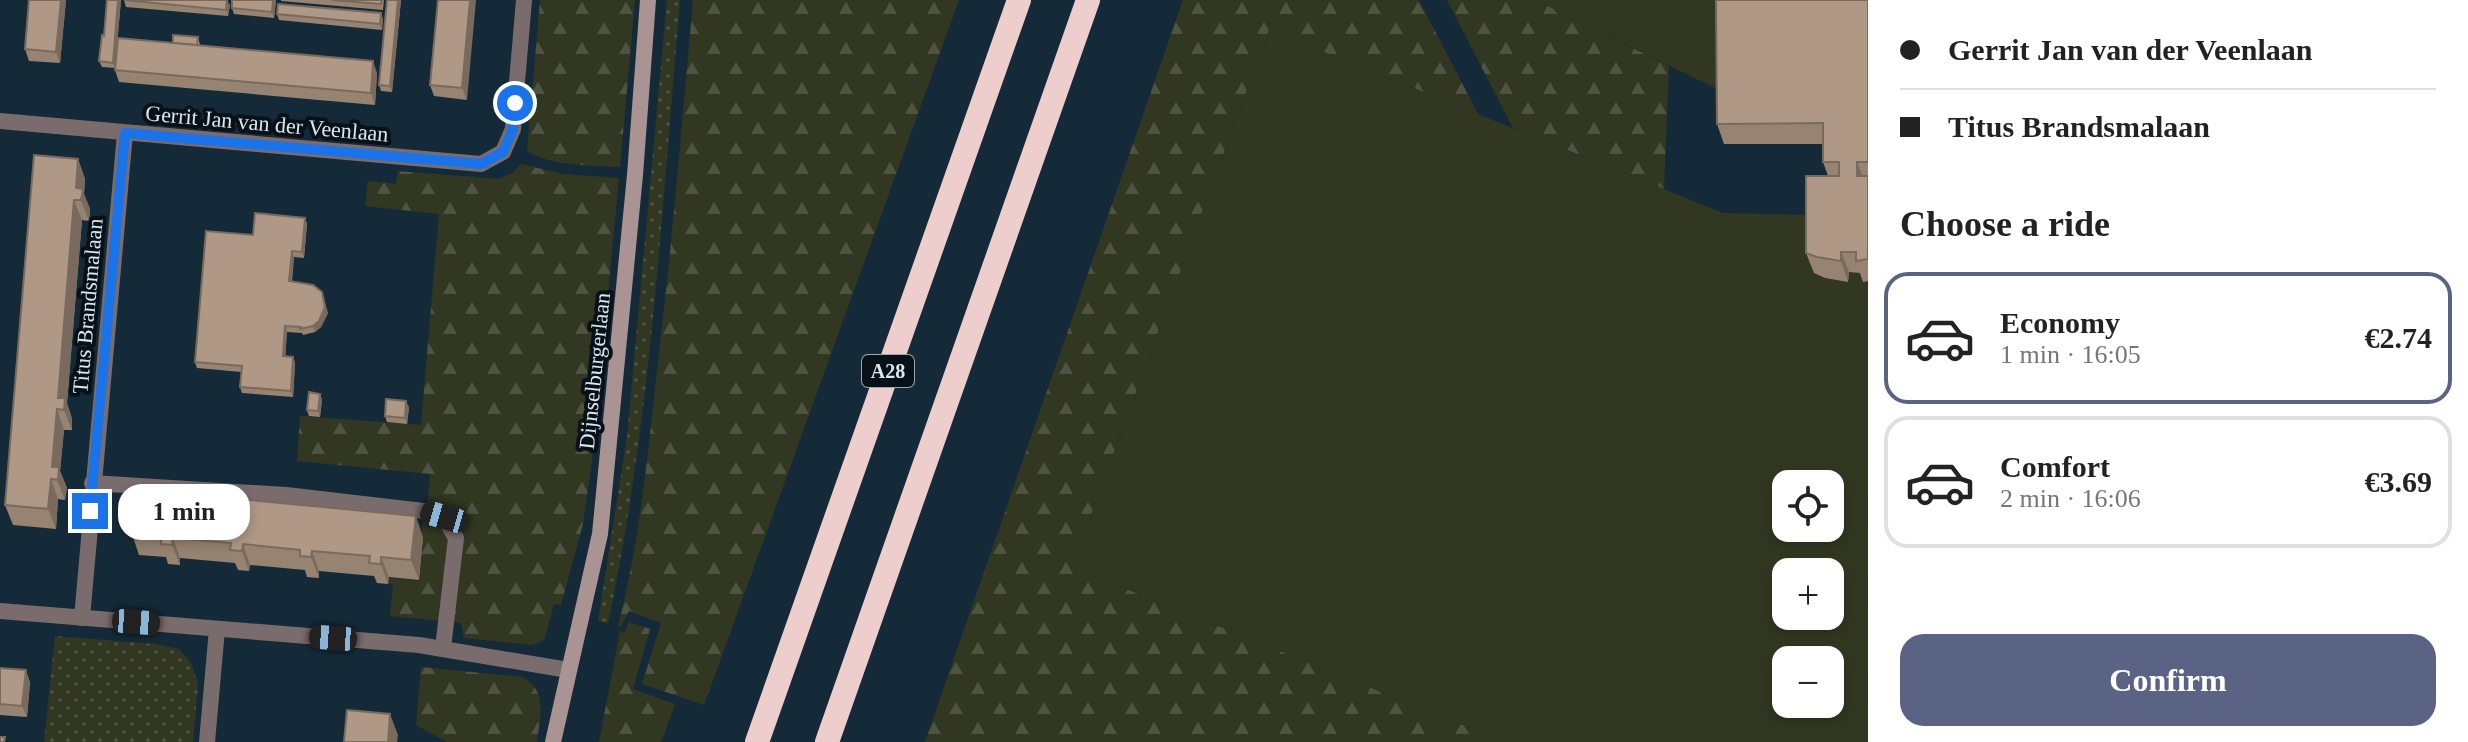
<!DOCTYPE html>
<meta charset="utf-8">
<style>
:root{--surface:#fff;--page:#f2f2f2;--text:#222;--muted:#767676;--line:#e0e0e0;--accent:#5b6385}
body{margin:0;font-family:Georgia,serif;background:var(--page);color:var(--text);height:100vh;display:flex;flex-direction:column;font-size:30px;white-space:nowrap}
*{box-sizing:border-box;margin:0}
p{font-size:26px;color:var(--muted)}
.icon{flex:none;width:44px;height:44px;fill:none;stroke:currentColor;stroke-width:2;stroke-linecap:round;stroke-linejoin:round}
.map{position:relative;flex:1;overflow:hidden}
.details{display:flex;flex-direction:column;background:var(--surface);width:600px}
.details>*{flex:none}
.guide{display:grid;align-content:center;height:176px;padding:0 32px;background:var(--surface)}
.tools{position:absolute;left:1772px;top:470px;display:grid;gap:16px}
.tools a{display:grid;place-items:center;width:72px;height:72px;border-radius:16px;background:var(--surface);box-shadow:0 4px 12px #0003;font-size:40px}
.end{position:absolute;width:36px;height:36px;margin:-18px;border:10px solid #1a73e8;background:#fff;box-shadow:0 0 0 4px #fff}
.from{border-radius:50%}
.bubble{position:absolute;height:56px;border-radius:24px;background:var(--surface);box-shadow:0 4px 12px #0003;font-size:26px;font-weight:700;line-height:56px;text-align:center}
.car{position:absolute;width:24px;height:48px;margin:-24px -12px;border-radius:10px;box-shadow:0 0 6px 2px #0007;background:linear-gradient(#222 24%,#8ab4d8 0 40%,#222 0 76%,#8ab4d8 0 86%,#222 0)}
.guide b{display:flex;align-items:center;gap:28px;height:76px;font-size:30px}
.guide b+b{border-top:2px solid var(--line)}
.guide i{width:20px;height:20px;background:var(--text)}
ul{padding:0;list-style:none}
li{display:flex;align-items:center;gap:24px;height:132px;margin:0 16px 12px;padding:0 16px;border:4px solid var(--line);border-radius:24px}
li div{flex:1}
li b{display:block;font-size:30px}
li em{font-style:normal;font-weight:700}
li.active{border-color:var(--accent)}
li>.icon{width:72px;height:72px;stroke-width:1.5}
h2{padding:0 32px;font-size:36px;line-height:96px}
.action{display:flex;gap:16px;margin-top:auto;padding:16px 32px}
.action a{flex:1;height:92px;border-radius:24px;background:var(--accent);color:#fff;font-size:32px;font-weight:700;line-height:92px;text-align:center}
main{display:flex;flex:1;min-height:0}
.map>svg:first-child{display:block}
.grass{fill:url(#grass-dots)}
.forest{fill:url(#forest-firs)}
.garden{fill:#323721;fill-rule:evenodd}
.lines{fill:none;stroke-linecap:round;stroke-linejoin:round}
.street{stroke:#7a6c6c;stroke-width:16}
.secondary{stroke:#a99393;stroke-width:16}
.highway{stroke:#eecdcd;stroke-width:24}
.wall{fill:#968372}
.shaded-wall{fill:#7a6a5d}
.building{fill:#af9885;stroke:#7a6a5d;stroke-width:2}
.route{stroke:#1a73e8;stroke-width:10}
.labels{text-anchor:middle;stroke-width:8;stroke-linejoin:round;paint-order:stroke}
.shield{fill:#091118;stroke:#9ca8b0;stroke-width:2}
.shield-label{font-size:20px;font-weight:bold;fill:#dbe8f1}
.street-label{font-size:22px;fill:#dbe8f1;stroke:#091118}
</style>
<main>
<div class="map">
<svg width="1868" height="742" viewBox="0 0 1868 742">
<defs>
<pattern id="grass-dots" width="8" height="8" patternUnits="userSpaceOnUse" patternTransform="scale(2)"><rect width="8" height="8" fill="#323721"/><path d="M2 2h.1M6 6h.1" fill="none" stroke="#4f5442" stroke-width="1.8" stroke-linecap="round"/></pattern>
<pattern id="forest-firs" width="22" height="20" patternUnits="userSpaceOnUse" patternTransform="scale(2)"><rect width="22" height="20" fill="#323721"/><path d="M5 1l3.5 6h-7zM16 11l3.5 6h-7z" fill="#4f5442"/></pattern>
</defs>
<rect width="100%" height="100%" fill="#152a38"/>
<!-- grass -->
<g class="grass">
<path d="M667 0H680C662 206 651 421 608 623L598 621 627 437Z"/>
<polygon points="55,636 155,644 179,649 191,663 198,684 193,742 44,742"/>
</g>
<!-- forest -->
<g class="forest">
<path d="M540 0H635L620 167C588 165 555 167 527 151Z"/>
<path d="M693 0H959L704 705 642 684 661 623 629 611 621 626H618C639 545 647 463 656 380 671 254 682 127 693 0Z"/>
<polygon points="1183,0 1419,0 1478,114 1269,30 1072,567 1505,742 925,742"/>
<polygon points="1447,0 1536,0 1669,66 1664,189 1513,128"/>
<polygon points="521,164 563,174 619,178 592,460 583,524 561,605 554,604 544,640 532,645 464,638 461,623 454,622 461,548 427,506 430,474 297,461 300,416 421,425 439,214 365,206 368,181 396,184 398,171 498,179 512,173"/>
<polygon points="424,520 439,523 449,540 441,621 390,616 393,585 389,584 390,578 419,581 423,537 421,536"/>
<polygon points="629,622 650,629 633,689 675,704 661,742 599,742 620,631 625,632"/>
<path d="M421 667 522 677C548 690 540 717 537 742H447L416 725Z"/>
</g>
<!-- garden -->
<g class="garden">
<polygon points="1536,0 1723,0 1721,91"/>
<path d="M1269 30 1723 213 1814 215V273L1825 278 1848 282 1849 272 1863 273V281H1868V742H1505L1072 567ZM1786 484H1830V528H1786ZM1786 572H1830V616H1786ZM1786 660H1830V704H1786Z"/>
</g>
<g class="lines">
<!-- street -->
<g class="street">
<polyline points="0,121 481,164 503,152 513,129 524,0"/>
<polyline points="92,483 286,495 423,511 444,517 456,538 443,648"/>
<polyline points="0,611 419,645 568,670"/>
<polyline points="82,618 125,133"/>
<polyline points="207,742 217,629"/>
</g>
<!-- secondary -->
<polyline class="secondary" points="553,742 600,534 635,175 648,0"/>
<!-- highway -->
<g class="highway">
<polyline points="757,742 1019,0"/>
<polyline points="827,742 1088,0"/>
</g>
</g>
<!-- wall -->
<g class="wall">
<polygon points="66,0 60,63 29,61 25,49"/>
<polygon points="107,0 121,0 115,68 102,67 99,61 104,36"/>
<polygon points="124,0 230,5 228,16 126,7"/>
<polygon points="276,0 274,18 234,14 232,8"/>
<polygon points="281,0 384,0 383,10 281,1"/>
<polygon points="387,0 401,0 392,92 381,91 379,85"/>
<polygon points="438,0 467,100 434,96 430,85"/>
<polygon points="1868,0 1868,281 1863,282 1860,273 1849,272 1848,282 1825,278 1814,273 1806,253 1828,176 1823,162 1823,144 1724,144 1717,124"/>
<polygon points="277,14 383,19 382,30 279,20"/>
<polygon points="198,37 200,45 377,73 375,105 119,82 115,70 173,43"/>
<polygon points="78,159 85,179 84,194 90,209 89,221 82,220 67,403 72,419 72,430 64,430 60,471 67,488 65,500 58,499 56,529 13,525 5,505"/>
<polygon points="305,218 307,224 304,258 294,257 292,282 328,313 321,327 315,332 303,335 302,333 287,332 285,356 293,357 295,363 293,397 242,393 240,387 241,372 197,368 195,362 253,235"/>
<polygon points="320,394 322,400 320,417 309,416 307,410"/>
<polygon points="409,407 407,424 387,422 385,416"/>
<polygon points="132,534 423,537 419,580 389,577 388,584 377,583 374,576 319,571 319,578 307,577 305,570 250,565 249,571 238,570 235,563 180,558 180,565 168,564 166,557 139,555"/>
<polygon points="0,668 30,682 27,717 0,715"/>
</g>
<!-- shaded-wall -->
<g class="shaded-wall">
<polygon points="61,0 66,0 60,63 56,52"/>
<polygon points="118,0 121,0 115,68 113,63"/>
<polygon points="227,0 230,5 228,16 226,10"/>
<polygon points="273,0 276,0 274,18 272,12"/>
<polygon points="398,0 401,0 392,92 390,86"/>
<polygon points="470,0 476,0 467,100 462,88"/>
<polygon points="381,13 383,19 382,30 380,24"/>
<polygon points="373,61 377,73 375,105 371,93"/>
<polygon points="78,159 85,179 84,194 90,209 89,221 76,188"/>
<polygon points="1857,162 1865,182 1857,176"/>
<polygon points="74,200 82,220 67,403 72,419 72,430 64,410 58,398"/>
<polygon points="305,218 307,224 304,258 302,252"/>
<polygon points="292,251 294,257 291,287 289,281"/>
<polygon points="1841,252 1849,272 1848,282 1841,261"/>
<polygon points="324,298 328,313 321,327 315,332 313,326"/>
<polygon points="285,326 287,332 285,362 283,356"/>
<polygon points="293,357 295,363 293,397 291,391"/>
<polygon points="320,394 322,400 320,417 318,411"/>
<polygon points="406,401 409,407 407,424 405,418"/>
<polygon points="57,409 64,430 60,471 67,488 65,500 52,467"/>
<polygon points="51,479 58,499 56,529 48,509"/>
<polygon points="416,516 423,537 419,580 411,560"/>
<polygon points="173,538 180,558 180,565 172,545"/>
<polygon points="243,544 250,565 249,571 242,551"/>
<polygon points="312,551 319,571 319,578 311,557"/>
<polygon points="381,557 389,577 388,584 381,564"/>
<polygon points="26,670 30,682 27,717 22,706"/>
<polygon points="390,714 398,735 397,742 388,742"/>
</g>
<!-- building -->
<g class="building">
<polygon points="29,0 61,0 56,52 25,49"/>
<polygon points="107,0 118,0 113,63 99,61 102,35 104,36"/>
<polygon points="124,0 227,0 226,10"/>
<polygon points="232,0 273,0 272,12 232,8"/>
<polygon points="331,0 382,0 381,4"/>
<polygon points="387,0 398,0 390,86 379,85"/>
<polygon points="438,0 470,0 462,88 430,85"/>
<polygon points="1716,0 1868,0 1868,162 1857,162 1857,176 1868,176 1868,259 1856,261 1856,252 1841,252 1841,261 1817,257 1806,253 1806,176 1839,176 1839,162 1823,162 1823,123 1717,124"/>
<polygon points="278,4 381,13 380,24 277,14"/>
<polygon points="173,35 198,37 197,45 173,43"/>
<polygon points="118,38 373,61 371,93 115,70"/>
<polygon points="34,155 78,159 76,188 83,189 81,200 74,200 58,398 65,398 64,410 57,409 52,467 59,467 58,480 51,479 48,509 5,505"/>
<polygon points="255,213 305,218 302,252 292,251 289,281 313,285 322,292 325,307 319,321 313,326 300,329 301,327 285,326 283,356 293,357 291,391 240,387 242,366 195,362 206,231 253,235"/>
<polygon points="309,392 320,394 318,411 307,410"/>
<polygon points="386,399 406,401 405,418 385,416"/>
<polygon points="136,489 416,516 411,560 381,557 381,564 369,563 370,556 312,551 311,557 300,556 300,550 243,544 242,551 230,550 231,543 173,538 172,545 161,544 161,537 132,534"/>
<polygon points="0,668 26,670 22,706 0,704"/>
<polygon points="347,710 390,714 388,742 344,742"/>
<polygon points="0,737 5,737 4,742 0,742"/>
</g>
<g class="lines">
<!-- route -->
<polyline class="route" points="90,511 125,133 481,164 503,152 513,129 515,103"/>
</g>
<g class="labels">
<!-- shield labels -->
<rect class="shield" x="862" y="355" width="52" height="32" rx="6"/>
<g class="shield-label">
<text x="888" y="378">A28</text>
</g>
<!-- street labels -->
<g class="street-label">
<text transform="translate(267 123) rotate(5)" y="8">Gerrit Jan van der Veenlaan</text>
<text transform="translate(87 306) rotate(-85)" y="8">Titus Brandsmalaan</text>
<text transform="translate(594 371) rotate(-84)" y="8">Dijnselburgerlaan</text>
</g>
</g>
</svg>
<div class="tools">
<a><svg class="icon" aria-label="locate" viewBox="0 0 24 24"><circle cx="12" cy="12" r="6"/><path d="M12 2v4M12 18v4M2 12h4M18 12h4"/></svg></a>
<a>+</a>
<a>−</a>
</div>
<i class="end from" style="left:515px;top:103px"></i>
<i class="end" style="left:90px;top:511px"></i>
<div class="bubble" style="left:118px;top:484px;width:132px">1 min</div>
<i class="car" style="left:444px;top:517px;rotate:286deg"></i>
<i class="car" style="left:136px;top:622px;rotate:94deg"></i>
<i class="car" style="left:333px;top:638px;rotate:274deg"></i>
</div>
<section class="details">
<div class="guide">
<b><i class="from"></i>Gerrit Jan van der Veenlaan</b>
<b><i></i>Titus Brandsmalaan</b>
</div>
<h2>Choose a ride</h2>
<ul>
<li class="active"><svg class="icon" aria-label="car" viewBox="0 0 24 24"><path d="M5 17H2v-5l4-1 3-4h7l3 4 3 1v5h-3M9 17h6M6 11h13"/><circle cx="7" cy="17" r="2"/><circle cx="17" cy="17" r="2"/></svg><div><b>Economy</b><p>1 min · 16:05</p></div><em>€2.74</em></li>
<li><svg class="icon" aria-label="car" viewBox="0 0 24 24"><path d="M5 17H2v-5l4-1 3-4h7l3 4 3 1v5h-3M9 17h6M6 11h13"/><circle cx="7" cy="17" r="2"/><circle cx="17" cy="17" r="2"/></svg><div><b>Comfort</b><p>2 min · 16:06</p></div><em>€3.69</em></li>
</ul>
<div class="action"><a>Confirm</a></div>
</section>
</main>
